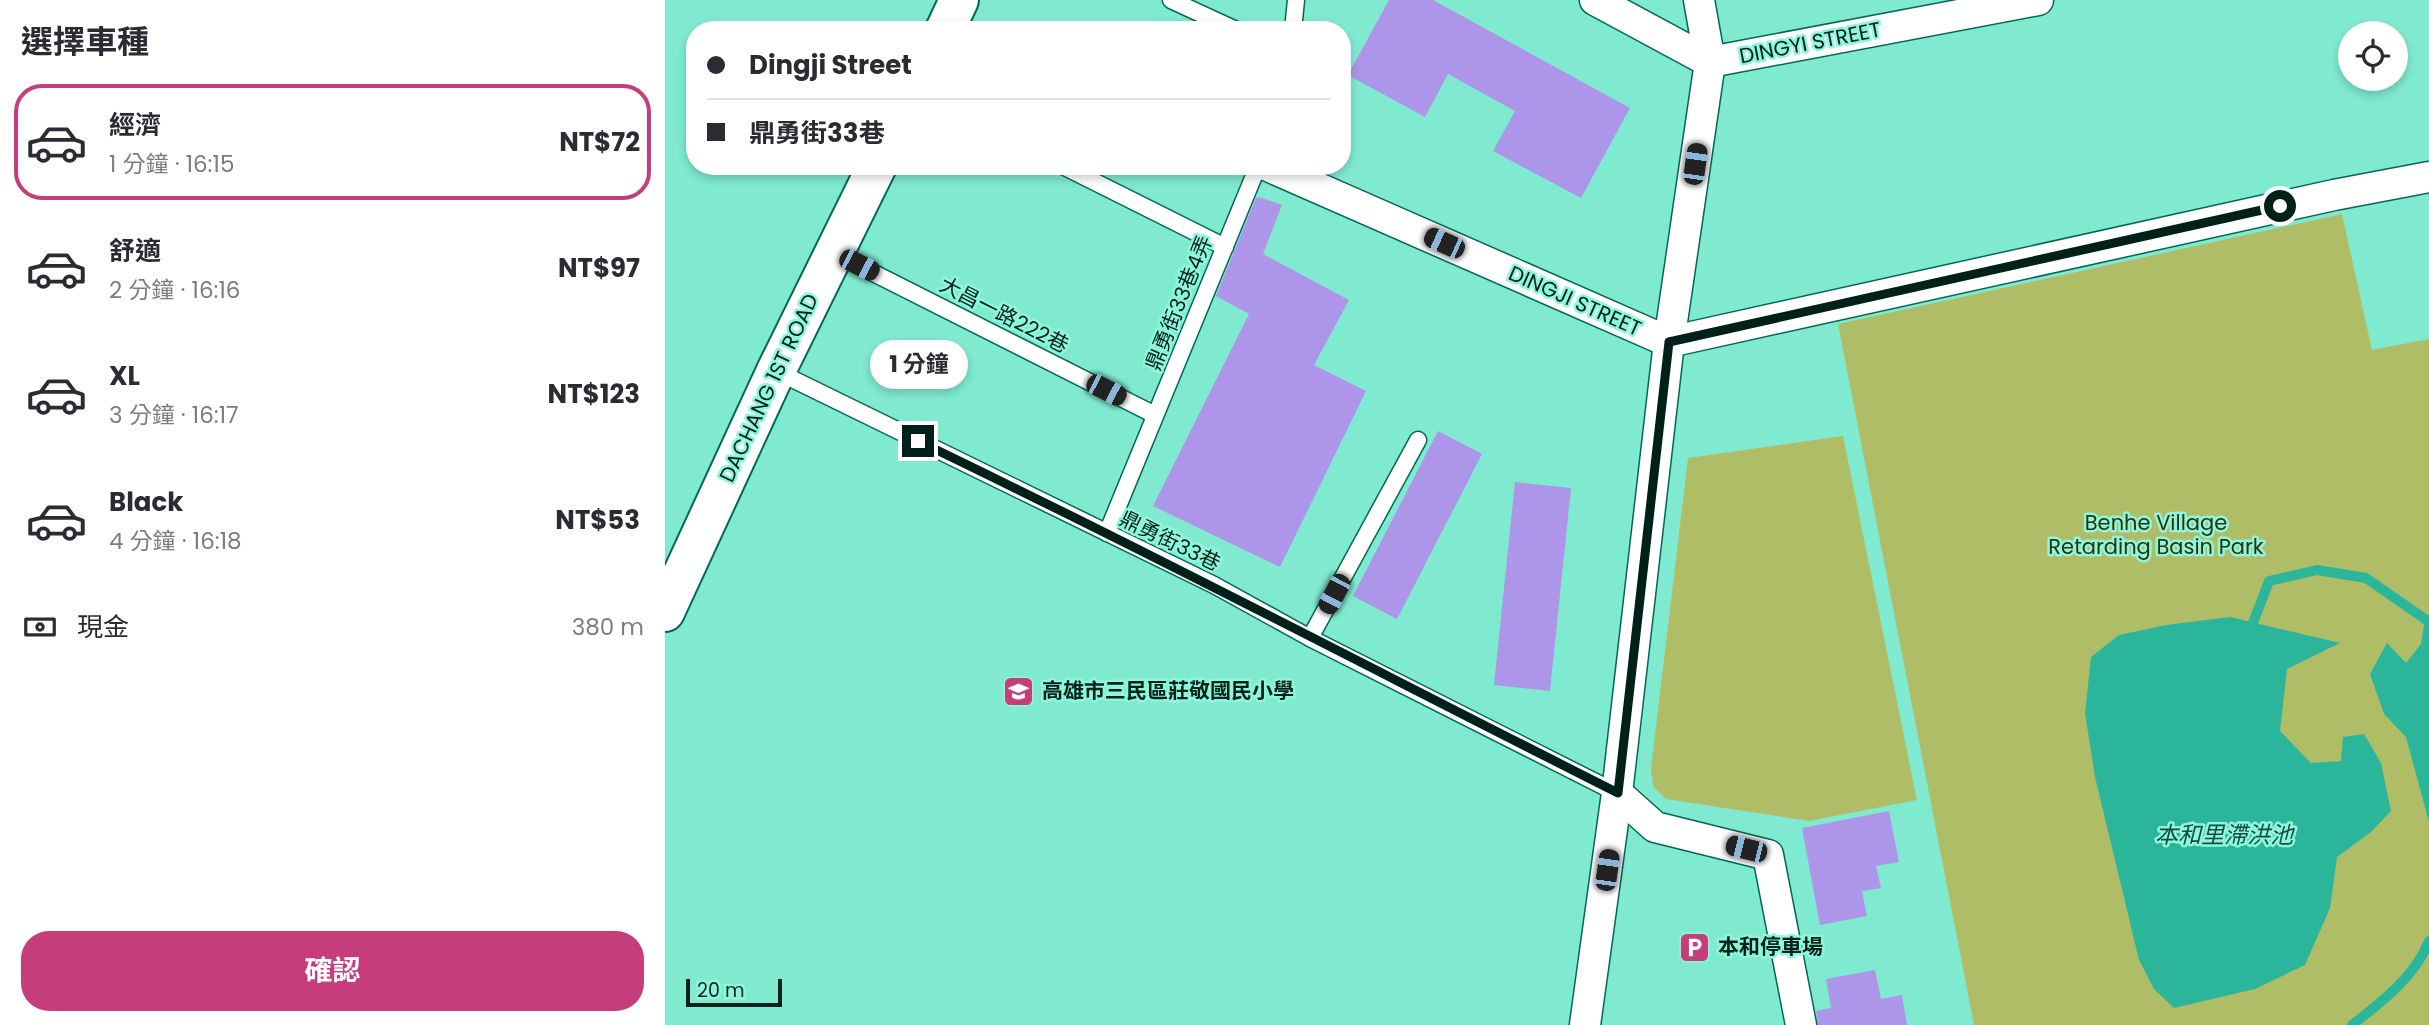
<!DOCTYPE html>
<html lang="zh-TW">
<meta charset="utf-8">
<style>
:root{--surface:#fff;--page:#f2f2f3;--text:#2b2b33;--muted:#7c7c81;--line:#e1e1e2;--accent:#c53d7b}
body{margin:0;font-family:Poppins,"Noto Sans TC",sans-serif;background:var(--page);color:var(--text);height:100vh;display:flex;flex-direction:column;font-size:26px;white-space:nowrap}
*{box-sizing:border-box;margin:0}
p{font-size:23px;color:var(--muted)}
.icon{flex:none;width:38px;height:38px;fill:none;stroke:currentColor;stroke-width:2;stroke-linecap:round;stroke-linejoin:round}
.map{position:relative;flex:1;overflow:hidden}
.details{display:flex;flex-direction:column;background:var(--surface);width:665px}
.details>*{flex:none}
.banner{position:absolute;left:21px;top:21px;width:665px;height:154px;border-radius:28px;box-shadow:0 4px 10px #0003;display:grid;align-content:center;height:154px;padding:0 21px;background:var(--surface)}
.controls{position:absolute;left:1673px;top:21px;display:grid;gap:14px}
.controls a{display:grid;place-items:center;width:70px;height:70px;border-radius:50%;background:var(--surface);box-shadow:0 4px 10px #0003;font-size:35px}
.scale{position:absolute;left:21px;bottom:18px;width:96px;box-sizing:border-box;padding-left:7px;border:4px solid #00211a;border-top:0;font-size:19px;line-height:24px;white-space:nowrap;color:#00211a;-webkit-text-stroke:5px #8df7de;paint-order:stroke}
.end{position:absolute;width:32px;height:32px;margin:-16px;border:9px solid #00211a;background:#fff;box-shadow:0 0 0 4px #fff}
.from{border-radius:50%}
.bubble{position:absolute;height:49px;border-radius:24px;background:var(--surface);box-shadow:0 4px 10px #0003;font-size:23px;font-weight:700;line-height:49px;text-align:center}
.car{position:absolute;width:21px;height:42px;margin:-21px -10px;border-radius:9px;box-shadow:0 0 5px 2px #0007;background:linear-gradient(#222 24%,#8ab4d8 0 40%,#222 0 76%,#8ab4d8 0 86%,#222 0)}
.banner b{display:flex;align-items:center;gap:24px;height:66px;font-size:26px}
.banner b+b{border-top:2px solid var(--line)}
.banner i{width:18px;height:18px;background:var(--text)}
ul{padding:0;list-style:none}
li{display:flex;align-items:center;gap:21px;height:116px;margin:0 14px 10px;padding:0 7px;border:4px solid transparent;border-radius:28px}
li div{flex:1}
li b{display:block;font-size:26px}
li em{font-style:normal;font-weight:700}
li.active{border-color:var(--accent)}
li>.icon{width:63px;height:63px;stroke-width:1.5}
h2{padding:0 21px;font-size:32px;line-height:84px}
.pay{display:flex;align-items:center;gap:18px;height:77px;padding:0 21px;font-size:26px}
.pay p{margin-inline-start:auto}
.cta{display:flex;gap:14px;margin-top:auto;padding:14px 21px}
.cta a{flex:1;height:80px;border-radius:28px;background:var(--accent);color:#fff;font-size:28px;font-weight:700;line-height:80px;text-align:center}
main{display:flex;flex:1;min-height:0}
.map>svg:first-child{display:block}
.green{fill:#afbd67}
.water{fill:#2bb69c}
.lines{fill:none;stroke-linecap:round;stroke-linejoin:round}
.stream{stroke:#2bb69c;stroke-width:10}
.building{fill:#ad95e9}
.service-casing{stroke:#036756;stroke-width:19}
.minor-casing{stroke:#036756;stroke-width:33}
.tertiary-casing{stroke:#036756;stroke-width:42}
.service{stroke:#fff;stroke-width:16}
.minor{stroke:#fff;stroke-width:30}
.tertiary{stroke:#fff;stroke-width:38}
.route{stroke:#00211a;stroke-width:9}
.labels{text-anchor:middle;stroke-width:5;stroke-linejoin:round;paint-order:stroke}
.street-label{font-size:21px;fill:#00211a;stroke:#8df7de}
.park-label{font-size:21px;fill:#2d320a;stroke:#8df7de}
.poi-label{font-size:21px;font-weight:bold;fill:#00211a;stroke:#8df7de;text-anchor:start}
.water-label{font-size:23px;font-style:italic;fill:#144b40;stroke:#8df7de}
</style>
<main>
<section class="details">
<h2>選擇車種</h2>
<ul>
<li class="active"><svg class="icon" aria-label="car" viewBox="0 0 24 24"><path d="M5 17H2v-5l4-1 3-4h7l3 4 3 1v5h-3M9 17h6M6 11h13"/><circle cx="7" cy="17" r="2"/><circle cx="17" cy="17" r="2"/></svg><div><b>經濟</b><p>1 分鐘 · 16:15</p></div><em>NT$72</em></li>
<li><svg class="icon" aria-label="car" viewBox="0 0 24 24"><path d="M5 17H2v-5l4-1 3-4h7l3 4 3 1v5h-3M9 17h6M6 11h13"/><circle cx="7" cy="17" r="2"/><circle cx="17" cy="17" r="2"/></svg><div><b>舒適</b><p>2 分鐘 · 16:16</p></div><em>NT$97</em></li>
<li><svg class="icon" aria-label="car" viewBox="0 0 24 24"><path d="M5 17H2v-5l4-1 3-4h7l3 4 3 1v5h-3M9 17h6M6 11h13"/><circle cx="7" cy="17" r="2"/><circle cx="17" cy="17" r="2"/></svg><div><b>XL</b><p>3 分鐘 · 16:17</p></div><em>NT$123</em></li>
<li><svg class="icon" aria-label="car" viewBox="0 0 24 24"><path d="M5 17H2v-5l4-1 3-4h7l3 4 3 1v5h-3M9 17h6M6 11h13"/><circle cx="7" cy="17" r="2"/><circle cx="17" cy="17" r="2"/></svg><div><b>Black</b><p>4 分鐘 · 16:18</p></div><em>NT$53</em></li>
</ul>
<div class="pay"><svg class="icon" aria-label="cash" viewBox="0 0 24 24"><path d="M3 7h18v10H3z"/><circle cx="12" cy="12" r="2"/></svg>現金<p>380 m</p></div>
<div class="cta"><a>確認</a></div>
</section>
<div class="map">
<svg width="1764" height="1025" viewBox="0 0 1764 1025">
<rect width="100%" height="100%" fill="#80ead1"/>
<!-- green -->
<g class="green">
<polygon points="1677,214 1707,350 1764,339 1764,1025 1309,1025 1173,324"/>
<polygon points="1178,436 1252,800 1144,821 1001,799 988,786 986,769 1023,458"/>
</g>
<!-- water -->
<g class="water">
<polygon points="1565,617 1675,643 1622,669 1615,731 1646,763 1676,761 1678,737 1699,734 1716,763 1726,811 1706,832 1672,857 1665,908 1640,965 1590,989 1509,1008 1489,989 1474,960 1430,777 1420,713 1426,657 1454,635 1501,625"/>
<polygon points="1760,619 1764,622 1764,822 1741,737 1719,714 1705,674 1722,643 1741,663 1756,644"/>
</g>
<g class="lines">
<!-- stream -->
<g class="stream">
<polyline points="1588,623 1604,581 1652,570 1701,578 1760,619"/>
<path d="M1687 1025C1715 1003 1751 976 1764 941"/>
</g>
</g>
<!-- building -->
<g class="building">
<polygon points="724,0 768,0 965,108 916,198 828,151 850,111 783,74 760,117 683,75"/>
<polygon points="594,197 617,205 598,254 684,300 649,365 701,391 615,567 488,506 584,314 551,296 591,198"/>
<polygon points="773,431 817,454 732,619 688,596"/>
<polygon points="850,482 906,488 885,691 829,685"/>
<polygon points="1224,811 1234,862 1211,866 1216,888 1197,891 1202,916 1155,925 1137,828"/>
<polygon points="1210,970 1216,999 1237,995 1242,1025 1153,1025 1151,1011 1166,1008 1161,979"/>
</g>
<g class="lines">
<defs>
<g id="service">
<polyline points="506,0 571,30"/>
<polyline points="628,30 631,0"/>
<polyline points="398,166 560,247"/>
<polyline points="169,253 490,415"/>
<polyline points="111,371 549,585 645,638 952,793"/>
<polyline points="442,533 593,166"/>
<polyline points="645,638 753,440"/>
</g>
<g id="minor">
<polyline points="930,0 1045,62 1373,0"/>
<polyline points="603,166 1004,342 1669,195 1764,177"/>
<polyline points="952,793 990,827 1103,855 1136,1025"/>
<polyline points="920,1025 952,793 1004,342 1045,62 1034,0"/>
</g>
<g id="tertiary">
<polyline points="280,30 294,0"/>
<polyline points="0,612 111,371 212,166"/>
</g>
</defs>
<!-- service casing -->
<use href="#service" class="service-casing"/>
<!-- minor casing -->
<use href="#minor" class="minor-casing"/>
<!-- tertiary casing -->
<use href="#tertiary" class="tertiary-casing"/>
<!-- service -->
<use href="#service" class="service"/>
<!-- minor -->
<use href="#minor" class="minor"/>
<!-- tertiary -->
<use href="#tertiary" class="tertiary"/>
</g>
<g class="lines">
<!-- route -->
<path class="route" d="M253 441C488 554 719 675 953 793L1004 342 1615 206"/>
</g>
<!-- icons -->
<defs>
<symbol id="school-square" viewBox="-11 -11 22 22"><rect x="-9" y="-9" width="18" height="18" rx="4" fill="#c53d7b" stroke="#8df7de"/><path d="M0-5L7-2L0 1L-7-2ZM-4 1L0 2.5L4 1V4Q0 6-4 4Z" fill="#fff"/></symbol>
<symbol id="parking-square" viewBox="-11 -11 22 22"><rect x="-9" y="-9" width="18" height="18" rx="4" fill="#c53d7b" stroke="#8df7de"/><path d="M-3.5-5.5H1a3.5 3.5 0 0 1 0 7H-1V5.5H-3.5ZM-1-3.4V-.6H.8a1.4 1.4 0 0 0 0-2.8Z" fill="#fff"/></symbol>
</defs>
<g fill-rule="evenodd">
<use href="#school-square" x="336" y="674" width="35" height="35"/>
<use href="#parking-square" x="1012" y="930" width="35" height="35"/>
</g>
<g class="labels">
<!-- street labels -->
<g class="street-label">
<text transform="translate(1145 43) rotate(-11)" y="7">DINGYI STREET</text>
<text transform="translate(910 301) rotate(24)" y="7">DINGJI STREET</text>
<text transform="translate(514 303) rotate(-68)" y="7">鼎勇街33巷4弄</text>
<text transform="translate(339 315) rotate(27)" y="7">大昌一路222巷</text>
<text transform="translate(104 388) rotate(-65)" y="7">DACHANG 1ST ROAD</text>
<text transform="translate(505 541) rotate(26)" y="7">鼎勇街33巷</text>
</g>
<!-- park labels -->
<g class="park-label">
<text x="1491" y="530">Benhe Village<tspan x="1491" dy="24">Retarding Basin Park</tspan></text>
</g>
<!-- poi labels -->
<g class="poi-label">
<text x="377" y="698">高雄市三民區莊敬國民小學</text>
<text x="1053" y="954">本和停車場</text>
</g>
<!-- water labels -->
<g class="water-label">
<text x="1559" y="843">本和里滯洪池</text>
</g>
</g>
</svg>
<div class="controls">
<a><svg class="icon" aria-label="locate" viewBox="0 0 24 24"><circle cx="12" cy="12" r="6"/><path d="M12 2v4M12 18v4M2 12h4M18 12h4"/></svg></a>
</div>
<div class="scale">20 m</div>
<i class="end from" style="left:1615px;top:206px"></i>
<i class="end" style="left:253px;top:441px"></i>
<div class="bubble" style="left:205px;top:340px;width:98px">1 分鐘</div>
<i class="car" style="left:1030px;top:164px;rotate:8deg"></i>
<i class="car" style="left:779px;top:243px;rotate:294deg"></i>
<i class="car" style="left:194px;top:265px;rotate:117deg"></i>
<i class="car" style="left:441px;top:390px;rotate:117deg"></i>
<i class="car" style="left:669px;top:594px;rotate:208deg"></i>
<i class="car" style="left:1081px;top:849px;rotate:284deg"></i>
<i class="car" style="left:942px;top:870px;rotate:8deg"></i>
<div class="banner">
<b><i class="from"></i>Dingji Street</b>
<b><i></i>鼎勇街33巷</b>
</div>
</div>
</main>
